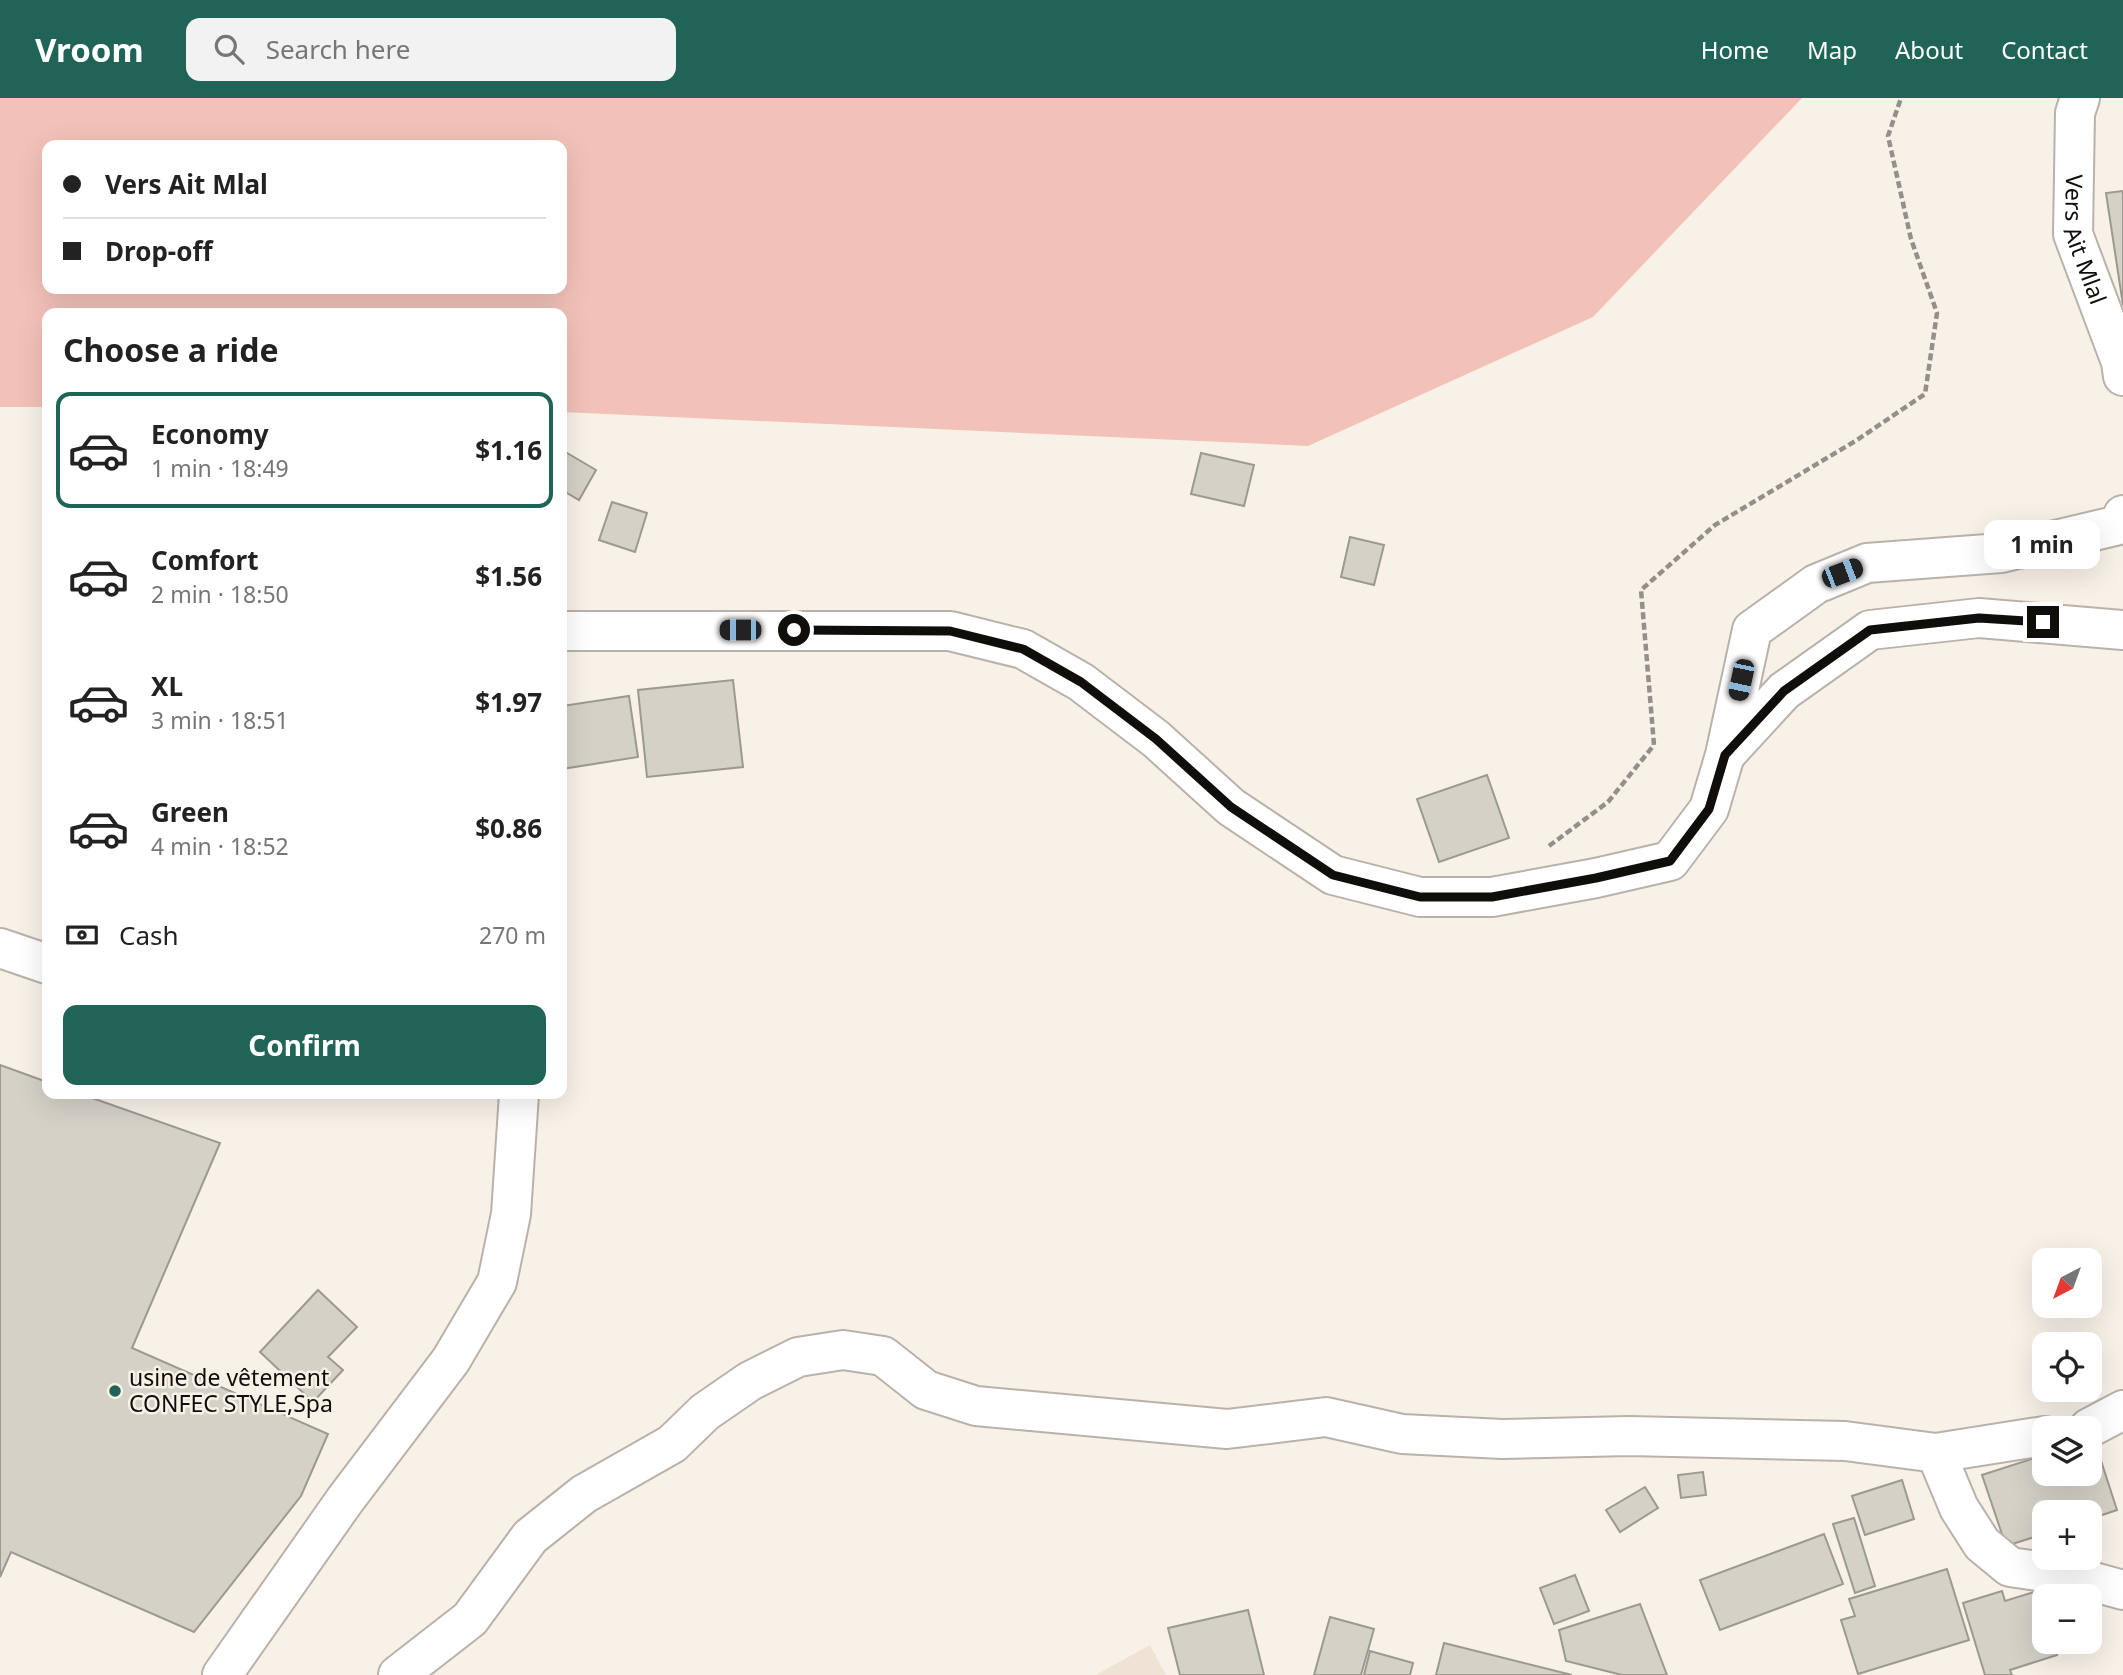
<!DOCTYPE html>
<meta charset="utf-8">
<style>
:root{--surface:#fff;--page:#f2f2f2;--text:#222;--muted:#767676;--line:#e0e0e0;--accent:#1f6457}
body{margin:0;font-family:"Noto Sans",sans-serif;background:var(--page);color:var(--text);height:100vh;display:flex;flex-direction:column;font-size:26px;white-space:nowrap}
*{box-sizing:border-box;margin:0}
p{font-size:23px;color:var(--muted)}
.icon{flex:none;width:38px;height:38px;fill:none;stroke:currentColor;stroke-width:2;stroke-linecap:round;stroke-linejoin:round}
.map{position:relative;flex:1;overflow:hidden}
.sheet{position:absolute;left:42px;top:210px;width:525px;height:791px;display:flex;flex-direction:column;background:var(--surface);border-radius:14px;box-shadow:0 7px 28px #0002}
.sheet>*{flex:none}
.hud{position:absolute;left:42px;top:42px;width:525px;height:154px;border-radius:14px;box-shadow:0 7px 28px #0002;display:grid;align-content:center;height:154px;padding:0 21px;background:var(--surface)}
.needle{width:46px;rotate:221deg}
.tools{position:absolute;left:2032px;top:1150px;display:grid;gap:14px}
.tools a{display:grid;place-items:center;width:70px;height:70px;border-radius:14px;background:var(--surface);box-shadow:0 7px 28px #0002;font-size:35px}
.end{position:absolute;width:32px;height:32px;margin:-16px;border:9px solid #100e0b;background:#fff;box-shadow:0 0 0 4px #fff}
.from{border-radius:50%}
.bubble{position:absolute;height:49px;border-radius:14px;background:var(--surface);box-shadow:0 7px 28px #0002;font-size:23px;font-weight:700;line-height:49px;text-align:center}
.car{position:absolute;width:21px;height:42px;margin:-21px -10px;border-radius:9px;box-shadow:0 0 5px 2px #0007;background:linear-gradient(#222 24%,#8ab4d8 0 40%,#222 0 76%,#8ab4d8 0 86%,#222 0)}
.hud b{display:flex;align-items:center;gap:24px;height:66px;font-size:26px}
.hud b+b{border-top:2px solid var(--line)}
.hud i{width:18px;height:18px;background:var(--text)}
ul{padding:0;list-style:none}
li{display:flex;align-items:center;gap:21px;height:116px;margin:0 14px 10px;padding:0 7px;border:4px solid transparent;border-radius:14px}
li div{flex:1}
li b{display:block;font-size:26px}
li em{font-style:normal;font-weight:700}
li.active{border-color:var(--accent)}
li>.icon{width:63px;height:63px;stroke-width:1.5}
h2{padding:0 21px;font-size:32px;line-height:84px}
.pay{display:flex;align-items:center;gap:18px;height:77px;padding:0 21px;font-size:26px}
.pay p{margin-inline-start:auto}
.button{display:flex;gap:14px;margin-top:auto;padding:14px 21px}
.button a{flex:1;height:80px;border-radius:14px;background:var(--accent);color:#fff;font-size:28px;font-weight:700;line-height:80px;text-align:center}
header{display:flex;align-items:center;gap:42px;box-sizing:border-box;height:98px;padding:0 35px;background:var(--accent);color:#fff}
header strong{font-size:33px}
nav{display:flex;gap:38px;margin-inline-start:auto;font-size:24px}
.search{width:490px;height:63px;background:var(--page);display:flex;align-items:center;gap:18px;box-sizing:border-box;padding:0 24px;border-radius:14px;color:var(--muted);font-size:26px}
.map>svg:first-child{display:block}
.built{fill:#eee3d5}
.green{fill:#f2c2b8;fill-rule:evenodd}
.building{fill:#d4d1c7;stroke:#9c9990;stroke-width:2}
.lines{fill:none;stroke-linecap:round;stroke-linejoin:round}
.minor-casing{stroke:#b9b2aa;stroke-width:42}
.path{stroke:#948f88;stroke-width:4.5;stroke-dasharray:7 3.5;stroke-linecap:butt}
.minor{stroke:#fff;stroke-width:38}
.route{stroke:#100e0b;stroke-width:9}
.poi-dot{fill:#1f6457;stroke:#f8f1e8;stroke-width:2.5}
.labels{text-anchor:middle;stroke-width:5;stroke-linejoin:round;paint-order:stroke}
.street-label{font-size:23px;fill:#100e0b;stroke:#f8f1e8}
.poi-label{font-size:23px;fill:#100e0b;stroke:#f8f1e8;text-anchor:start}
</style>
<header>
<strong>Vroom</strong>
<div class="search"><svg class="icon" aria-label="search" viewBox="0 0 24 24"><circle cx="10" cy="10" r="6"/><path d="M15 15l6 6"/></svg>Search here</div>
<nav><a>Home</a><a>Map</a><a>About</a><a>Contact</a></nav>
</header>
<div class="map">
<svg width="2123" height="1577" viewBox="0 0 2123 1577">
<rect width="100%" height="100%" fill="#f8f1e8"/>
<!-- built -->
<polygon class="built" points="1150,1547 1166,1577 1096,1577"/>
<!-- green -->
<path class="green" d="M0 0H1802L1593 219 1308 348 562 314V215H47V309H0ZM47 47H562V191H47Z"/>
<!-- building -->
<g class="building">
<polygon points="2123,93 2123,207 2106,95"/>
<polygon points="562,352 596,372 579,402 562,392"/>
<polygon points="1201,355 1254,367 1244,408 1191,396"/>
<polygon points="612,404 647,415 635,454 599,442"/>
<polygon points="1350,439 1384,447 1374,487 1341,479"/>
<polygon points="733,582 743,669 647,679 638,592"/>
<polygon points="629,598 638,659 562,671 562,608"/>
<polygon points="1487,677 1509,740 1439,764 1417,701"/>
<polygon points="0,967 47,984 47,996 81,996 220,1045 132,1250 328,1336 301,1398 194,1534 11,1454 0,1479"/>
<polygon points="318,1192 357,1229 328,1259 343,1272 313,1304 260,1254"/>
<polygon points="2094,1341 2117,1412 2090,1421 2090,1414 2044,1414 2044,1436 2006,1448 1982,1377 2044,1357 2044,1376 2090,1376 2090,1342"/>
<polygon points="1703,1374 1706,1397 1681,1400 1678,1377"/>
<polygon points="1902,1382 1914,1421 1865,1437 1852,1398"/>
<polygon points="1645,1389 1658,1410 1620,1434 1606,1412"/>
<polygon points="1854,1420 1875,1488 1855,1495 1833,1426"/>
<polygon points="1824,1436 1843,1486 1720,1532 1700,1482"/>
<polygon points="1947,1471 1969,1542 1858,1576 1841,1522 1855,1518 1849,1501"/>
<polygon points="1575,1477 1589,1513 1554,1526 1540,1490"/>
<polygon points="2002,1493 2005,1503 2037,1493 2044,1514 2044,1544 2053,1544 2057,1557 2010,1572 2012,1577 1985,1577 1963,1505"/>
<polygon points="1640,1506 1667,1577 1622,1577 1566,1563 1559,1532"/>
<polygon points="1248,1512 1264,1577 1180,1577 1168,1530"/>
<polygon points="1330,1519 1374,1531 1361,1577 1314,1577"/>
<polygon points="1444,1545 1572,1577 1436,1577"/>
<polygon points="1370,1553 1413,1565 1410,1577 1364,1577"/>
</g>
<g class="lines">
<defs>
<g id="minor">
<path id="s1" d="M2080 0 2075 15 2073 136 2121 264 2123 278"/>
<polyline points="562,533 950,533 1023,551 1081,584 1156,641 1231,709 1333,777 1420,799 1492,799 1596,780 1670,763 1709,711 1725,657 1752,532 1816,486 1867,465 2001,455 2119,427 2123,417"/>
<polyline points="1726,656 1784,593 1870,532 1979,520 2123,532"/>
<polyline points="0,850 47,866"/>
<polyline points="2089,1330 2123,1312"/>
<polyline points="1936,1355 1959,1410 1982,1446 2010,1469 2072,1478 2123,1492"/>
<polyline points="222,1577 345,1402 451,1262 497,1184 511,1116 519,996"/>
<polyline points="398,1577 470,1521 530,1439 584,1396 672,1346 705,1314 750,1283 798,1259 843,1252 883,1258 926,1292 976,1308 1227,1331 1326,1319 1402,1336 1502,1341 1629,1338 1845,1343 1936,1355 2044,1338"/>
</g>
</defs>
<!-- minor casing -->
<use href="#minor" class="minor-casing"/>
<!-- path -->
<polyline class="path" points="1549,748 1608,704 1654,647 1641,492 1715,427 1857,342 1925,296 1937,215 1911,141 1888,38 1901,0"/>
<!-- minor -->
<use href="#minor" class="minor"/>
</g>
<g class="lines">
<!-- route -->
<polyline class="route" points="794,532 950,533 1023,551 1081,584 1156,641 1231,709 1333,777 1420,799 1492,799 1596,780 1670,763 1709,711 1725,657 1784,593 1870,532 1979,520 2043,524"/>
</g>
<!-- markers -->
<circle class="poi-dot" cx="115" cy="1293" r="7"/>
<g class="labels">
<!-- street labels -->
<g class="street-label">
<text dy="8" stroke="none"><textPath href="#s1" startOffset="144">Vers Ait Mlal</textPath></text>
</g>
<!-- poi labels -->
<g class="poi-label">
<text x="129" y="1288">usine de vêtement<tspan x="129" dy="26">CONFEC STYLE,Spa</tspan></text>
</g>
</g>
</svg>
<div class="tools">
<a><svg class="needle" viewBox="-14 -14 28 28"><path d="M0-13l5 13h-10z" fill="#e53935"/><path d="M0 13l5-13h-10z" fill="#767676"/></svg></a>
<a><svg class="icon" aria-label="locate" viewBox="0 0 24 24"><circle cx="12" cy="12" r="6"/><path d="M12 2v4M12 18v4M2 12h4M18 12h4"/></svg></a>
<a><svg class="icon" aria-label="layers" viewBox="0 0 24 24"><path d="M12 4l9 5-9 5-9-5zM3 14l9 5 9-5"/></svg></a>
<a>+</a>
<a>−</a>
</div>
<i class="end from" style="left:794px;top:532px"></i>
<i class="end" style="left:2043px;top:524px"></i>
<div class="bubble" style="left:1984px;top:422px;width:116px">1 min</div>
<i class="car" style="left:1842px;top:475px;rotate:69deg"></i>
<i class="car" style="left:740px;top:532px;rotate:270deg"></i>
<i class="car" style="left:1741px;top:582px;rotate:192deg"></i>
<div class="hud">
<b><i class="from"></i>Vers Ait Mlal</b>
<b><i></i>Drop-off</b>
</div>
<section class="sheet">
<h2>Choose a ride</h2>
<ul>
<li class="active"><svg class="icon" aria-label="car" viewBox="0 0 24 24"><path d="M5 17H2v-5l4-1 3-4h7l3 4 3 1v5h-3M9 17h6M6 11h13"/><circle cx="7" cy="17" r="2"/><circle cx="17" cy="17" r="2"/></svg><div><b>Economy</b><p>1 min · 18:49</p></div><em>$1.16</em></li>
<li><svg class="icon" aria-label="car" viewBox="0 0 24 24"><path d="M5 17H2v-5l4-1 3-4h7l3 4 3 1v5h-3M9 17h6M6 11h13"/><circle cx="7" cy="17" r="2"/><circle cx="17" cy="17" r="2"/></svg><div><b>Comfort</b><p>2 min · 18:50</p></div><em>$1.56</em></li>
<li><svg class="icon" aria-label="car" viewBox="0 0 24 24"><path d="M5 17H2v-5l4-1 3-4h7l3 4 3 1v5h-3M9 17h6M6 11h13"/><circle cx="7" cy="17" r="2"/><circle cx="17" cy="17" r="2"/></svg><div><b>XL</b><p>3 min · 18:51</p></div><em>$1.97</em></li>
<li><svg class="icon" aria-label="car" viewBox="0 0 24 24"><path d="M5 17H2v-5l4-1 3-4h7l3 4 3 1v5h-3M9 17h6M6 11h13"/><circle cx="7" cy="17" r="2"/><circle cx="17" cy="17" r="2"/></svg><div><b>Green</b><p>4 min · 18:52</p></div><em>$0.86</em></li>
</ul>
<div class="pay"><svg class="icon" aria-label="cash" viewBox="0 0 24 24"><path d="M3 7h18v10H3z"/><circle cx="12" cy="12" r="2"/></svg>Cash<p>270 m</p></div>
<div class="button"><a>Confirm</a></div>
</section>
</div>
